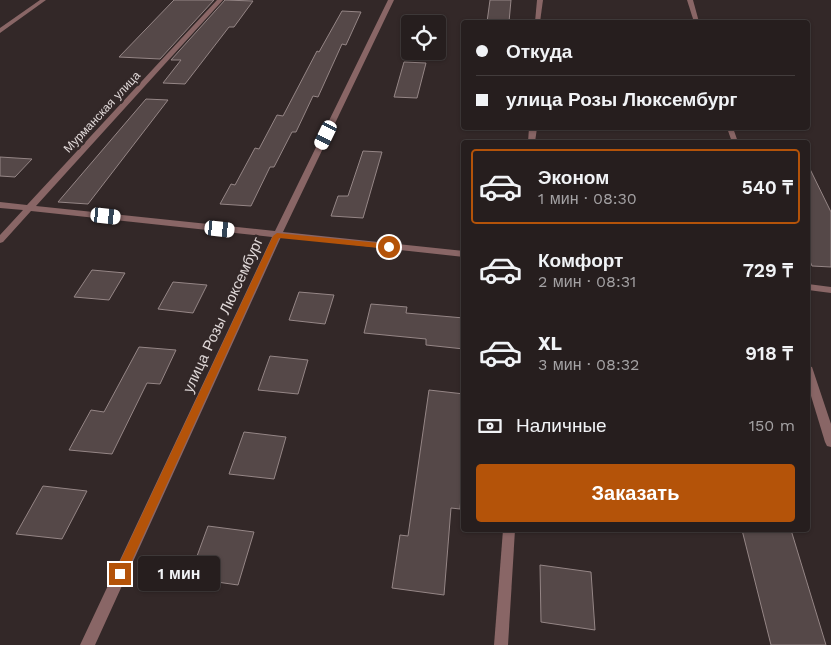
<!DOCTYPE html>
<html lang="ru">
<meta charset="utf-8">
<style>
:root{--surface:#261e1e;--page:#2e2727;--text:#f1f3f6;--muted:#a4a2a4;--line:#423c3c;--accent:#b45309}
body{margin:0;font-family:"Work Sans",sans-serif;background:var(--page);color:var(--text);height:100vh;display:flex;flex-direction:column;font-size:19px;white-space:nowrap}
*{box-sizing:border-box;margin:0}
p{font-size:16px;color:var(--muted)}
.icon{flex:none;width:28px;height:28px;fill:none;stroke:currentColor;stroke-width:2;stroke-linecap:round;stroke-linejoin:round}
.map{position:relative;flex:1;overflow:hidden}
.panel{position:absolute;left:461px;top:140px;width:349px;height:392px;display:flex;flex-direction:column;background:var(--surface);border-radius:5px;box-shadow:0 1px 4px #0004,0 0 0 1px var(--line)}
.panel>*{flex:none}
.hud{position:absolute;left:461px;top:20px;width:349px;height:110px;border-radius:5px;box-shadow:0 1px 4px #0004,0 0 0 1px var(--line);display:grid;align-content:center;height:110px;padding:0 15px;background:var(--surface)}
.fabs{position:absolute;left:401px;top:15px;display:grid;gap:10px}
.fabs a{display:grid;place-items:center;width:45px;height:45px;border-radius:5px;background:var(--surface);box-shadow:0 1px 4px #0004,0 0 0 1px var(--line);font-size:25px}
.end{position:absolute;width:22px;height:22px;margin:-11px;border:6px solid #b45309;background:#fff;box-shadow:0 0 0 2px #fff}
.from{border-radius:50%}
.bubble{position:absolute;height:35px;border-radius:5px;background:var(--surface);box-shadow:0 1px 4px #0004,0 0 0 1px var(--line);font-size:16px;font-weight:600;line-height:35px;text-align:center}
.car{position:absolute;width:15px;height:30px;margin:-15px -8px;border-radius:6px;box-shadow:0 0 4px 1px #0007;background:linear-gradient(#fff 24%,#345 0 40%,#fff 0 76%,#345 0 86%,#fff 0)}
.hud b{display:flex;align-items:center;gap:18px;height:48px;font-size:19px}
.hud b+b{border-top:1px solid var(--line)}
.hud i{width:12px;height:12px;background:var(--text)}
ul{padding:9px 0 0;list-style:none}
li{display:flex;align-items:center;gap:15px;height:75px;margin:0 10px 8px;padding:0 5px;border:2px solid transparent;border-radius:5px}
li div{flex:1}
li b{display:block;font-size:19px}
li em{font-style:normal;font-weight:600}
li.active{border-color:var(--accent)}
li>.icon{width:45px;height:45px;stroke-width:1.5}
.pay{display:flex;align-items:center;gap:12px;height:55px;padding:0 15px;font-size:19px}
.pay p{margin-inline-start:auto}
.action{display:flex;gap:10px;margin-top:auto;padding:10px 15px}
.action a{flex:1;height:58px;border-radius:5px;background:var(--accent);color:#fff;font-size:20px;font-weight:600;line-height:58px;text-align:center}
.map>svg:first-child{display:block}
.building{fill:#554848;stroke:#958686}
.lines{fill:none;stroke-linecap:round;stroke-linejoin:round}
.street{fill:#896666;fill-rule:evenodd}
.route{fill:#b45309}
.labels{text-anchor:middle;stroke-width:5;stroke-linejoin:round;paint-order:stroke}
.far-street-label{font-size:12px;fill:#e0d8d8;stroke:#332828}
.street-label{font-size:15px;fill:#e0d8d8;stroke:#332828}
</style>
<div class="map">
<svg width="831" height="645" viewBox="0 0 831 645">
<rect width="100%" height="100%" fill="#332828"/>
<!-- building -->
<g class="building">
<polygon points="174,0 214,0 160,59 119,57"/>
<polygon points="225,0 253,1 234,27 229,27 185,84 163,83 181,60 171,60"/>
<polygon points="490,0 511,0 509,22 487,22"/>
<polygon points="342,11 361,12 346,45 342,44 318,97 313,96 296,132 292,132 274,167 270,167 251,206 220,204 231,184 235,185 255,148 259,149 277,115 283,116 317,51 319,52"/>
<polygon points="404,62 426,63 417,98 394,97"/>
<polygon points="146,99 168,100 88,204 58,202"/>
<polygon points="363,151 382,152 363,218 331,216 338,196 348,196"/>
<polygon points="0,157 32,159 15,177 0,176"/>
<polygon points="808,165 831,212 831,267 812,266 808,256"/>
<polygon points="92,270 125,273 109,300 74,297"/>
<polygon points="173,282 207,285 193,313 158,309"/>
<polygon points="299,292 334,295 325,324 289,320"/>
<polygon points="371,304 407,307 406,313 464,318 464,349 426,345 426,339 364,333"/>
<polygon points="139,347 176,350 160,384 147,383 112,454 69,450 91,410 104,412"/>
<polygon points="270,356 308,360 298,394 258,390"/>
<polygon points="429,390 464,394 464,459 460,509 451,508 444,595 392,588 400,535 408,536"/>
<polygon points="244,432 286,437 274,479 229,474"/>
<polygon points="43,486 87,491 62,539 16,534"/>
<polygon points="208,526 254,532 238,585 189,578"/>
<polygon points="742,530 791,530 826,645 771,645"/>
<polygon points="540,565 591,572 595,630 541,622"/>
</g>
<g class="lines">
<!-- street -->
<g class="street">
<polygon points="40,0 46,0 0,33 0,28"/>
<polygon points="217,0 223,0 36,206 275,231 388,0 394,0 283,232 464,251 464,257 281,237 95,645 80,645 272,237 31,211 3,242 0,243 0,235 23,210 0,208 0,202 27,205"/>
<polygon points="537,0 543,0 540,22 535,22"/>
<polygon points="687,0 693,0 699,22 694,22"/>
<polygon points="529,128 537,128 535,142 528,142"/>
<polygon points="727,128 733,128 738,142 732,142"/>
<polygon points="808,284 831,287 831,293 808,290"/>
<polygon points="808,366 812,367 831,424 831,447 827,446 825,442 808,386"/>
<polygon points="503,530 515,530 508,645 494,645"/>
</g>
</g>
<!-- route -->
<polygon class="route" points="277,233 389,244 392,247 389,249 279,238 124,578 120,579 116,578 114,574 116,570 273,236"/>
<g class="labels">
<!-- far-street labels -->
<g class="far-street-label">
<text transform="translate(102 112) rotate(-47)" y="4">Мурманская улица</text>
</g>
<!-- street labels -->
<g class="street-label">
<text transform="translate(223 315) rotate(-65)" y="5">улица Розы Люксембург</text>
</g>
</g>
</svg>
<div class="fabs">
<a><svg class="icon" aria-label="locate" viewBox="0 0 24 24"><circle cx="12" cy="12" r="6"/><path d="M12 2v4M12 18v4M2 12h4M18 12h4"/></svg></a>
</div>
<i class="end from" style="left:389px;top:247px"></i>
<i class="end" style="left:120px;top:574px"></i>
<div class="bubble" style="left:138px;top:556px;width:82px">1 мин</div>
<i class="car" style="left:326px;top:135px;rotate:206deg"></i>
<i class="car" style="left:106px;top:216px;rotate:96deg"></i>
<i class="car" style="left:220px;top:229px;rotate:96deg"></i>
<div class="hud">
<b><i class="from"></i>Откуда</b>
<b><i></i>улица Розы Люксембург</b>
</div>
<section class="panel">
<ul>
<li class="active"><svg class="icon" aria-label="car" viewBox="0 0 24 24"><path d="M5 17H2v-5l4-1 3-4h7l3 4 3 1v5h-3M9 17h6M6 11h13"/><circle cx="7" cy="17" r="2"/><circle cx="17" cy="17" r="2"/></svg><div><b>Эконом</b><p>1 мин · 08:30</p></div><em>540 ₸</em></li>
<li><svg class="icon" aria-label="car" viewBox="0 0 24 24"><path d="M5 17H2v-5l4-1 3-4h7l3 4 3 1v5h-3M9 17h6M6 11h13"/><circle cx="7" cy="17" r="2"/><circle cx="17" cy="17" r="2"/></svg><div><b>Комфорт</b><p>2 мин · 08:31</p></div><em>729 ₸</em></li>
<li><svg class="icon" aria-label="car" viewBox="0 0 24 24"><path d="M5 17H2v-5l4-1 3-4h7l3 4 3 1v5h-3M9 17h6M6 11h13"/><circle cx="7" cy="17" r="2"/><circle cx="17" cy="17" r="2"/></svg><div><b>XL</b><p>3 мин · 08:32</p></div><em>918 ₸</em></li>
</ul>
<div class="pay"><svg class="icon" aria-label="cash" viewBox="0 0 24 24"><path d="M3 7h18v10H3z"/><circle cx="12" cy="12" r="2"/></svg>Наличные<p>150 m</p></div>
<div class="action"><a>Заказать</a></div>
</section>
</div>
